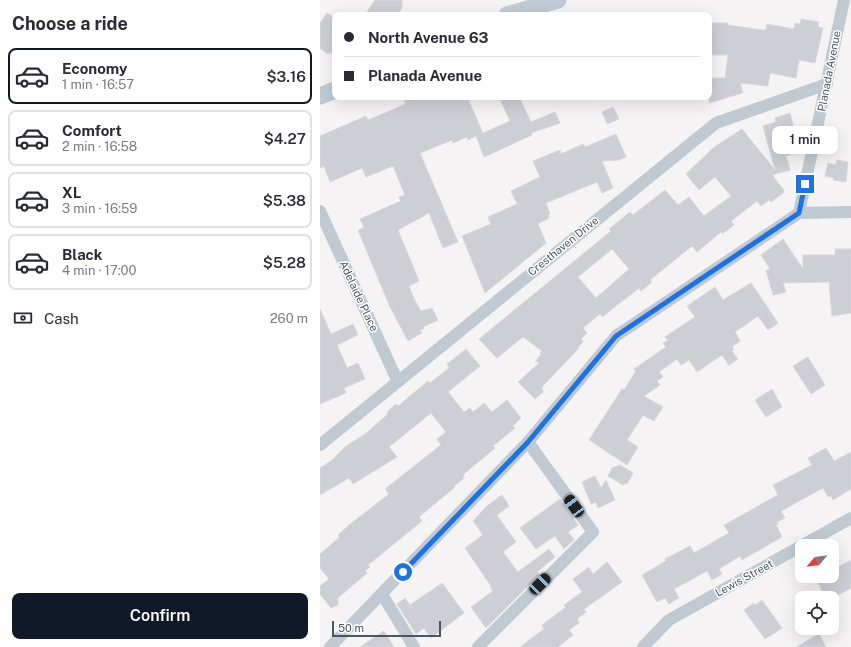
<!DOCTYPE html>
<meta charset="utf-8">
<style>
:root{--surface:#fff;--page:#f7f7f7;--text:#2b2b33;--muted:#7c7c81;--line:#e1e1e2;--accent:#111827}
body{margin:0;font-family:"Public Sans",sans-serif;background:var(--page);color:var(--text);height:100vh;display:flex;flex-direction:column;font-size:15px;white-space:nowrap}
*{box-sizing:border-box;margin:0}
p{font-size:13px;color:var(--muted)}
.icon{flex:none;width:22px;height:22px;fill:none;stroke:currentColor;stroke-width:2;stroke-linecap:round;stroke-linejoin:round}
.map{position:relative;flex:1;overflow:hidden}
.panel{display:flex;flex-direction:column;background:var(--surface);width:320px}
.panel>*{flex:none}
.banner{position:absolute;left:12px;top:12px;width:380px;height:88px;border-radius:8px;box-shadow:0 4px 16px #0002;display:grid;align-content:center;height:88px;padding:0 12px;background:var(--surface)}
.needle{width:26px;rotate:241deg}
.fabs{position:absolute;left:475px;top:539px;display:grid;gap:8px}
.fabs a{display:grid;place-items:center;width:44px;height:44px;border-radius:8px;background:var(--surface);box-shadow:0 4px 16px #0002;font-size:20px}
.scale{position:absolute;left:12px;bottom:10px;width:109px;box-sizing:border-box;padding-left:4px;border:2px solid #4a5661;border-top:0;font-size:11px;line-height:14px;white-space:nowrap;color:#4a5661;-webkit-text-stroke:3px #fff;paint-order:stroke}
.end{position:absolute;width:18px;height:18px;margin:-9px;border:5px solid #1a73e8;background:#fff;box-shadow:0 0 0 2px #fff}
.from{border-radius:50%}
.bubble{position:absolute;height:28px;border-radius:8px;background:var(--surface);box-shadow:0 4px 16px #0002;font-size:13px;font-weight:600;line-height:28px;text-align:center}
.car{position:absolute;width:12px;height:24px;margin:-12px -6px;border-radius:5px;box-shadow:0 0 3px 1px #0007;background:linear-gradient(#222 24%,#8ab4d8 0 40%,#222 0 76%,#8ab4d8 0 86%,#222 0)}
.banner b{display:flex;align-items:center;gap:14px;height:38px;font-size:15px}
.banner b+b{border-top:1px solid var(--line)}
.banner i{width:10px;height:10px;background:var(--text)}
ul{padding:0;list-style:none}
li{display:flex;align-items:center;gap:12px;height:56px;margin:0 8px 6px;padding:0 4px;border:2px solid var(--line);border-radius:8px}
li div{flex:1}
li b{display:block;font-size:15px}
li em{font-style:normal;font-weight:600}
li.current{border-color:var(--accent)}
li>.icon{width:36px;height:36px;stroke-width:1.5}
h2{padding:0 12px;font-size:18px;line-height:48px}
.pay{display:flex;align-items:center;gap:10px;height:44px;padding:0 12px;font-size:15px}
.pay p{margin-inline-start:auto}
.cta{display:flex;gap:8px;margin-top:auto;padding:8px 12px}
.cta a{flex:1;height:46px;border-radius:8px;background:var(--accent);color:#fff;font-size:16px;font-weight:600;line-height:46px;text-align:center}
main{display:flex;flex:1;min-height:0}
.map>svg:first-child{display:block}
.building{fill:#cdcfd5;stroke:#d7d9de;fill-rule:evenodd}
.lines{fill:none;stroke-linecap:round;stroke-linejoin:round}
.street{stroke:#c1cad2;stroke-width:12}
.secondary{stroke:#c1cbd6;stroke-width:17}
.route{stroke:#1a73e8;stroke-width:5}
.labels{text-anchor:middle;stroke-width:3;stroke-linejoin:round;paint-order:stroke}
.street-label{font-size:11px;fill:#4a5661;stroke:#fff}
</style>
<main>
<section class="panel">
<h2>Choose a ride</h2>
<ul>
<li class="current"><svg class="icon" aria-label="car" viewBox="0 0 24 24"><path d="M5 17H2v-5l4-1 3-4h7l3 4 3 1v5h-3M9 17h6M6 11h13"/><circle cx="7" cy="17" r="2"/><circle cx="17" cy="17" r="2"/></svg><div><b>Economy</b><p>1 min · 16:57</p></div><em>$3.16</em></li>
<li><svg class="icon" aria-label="car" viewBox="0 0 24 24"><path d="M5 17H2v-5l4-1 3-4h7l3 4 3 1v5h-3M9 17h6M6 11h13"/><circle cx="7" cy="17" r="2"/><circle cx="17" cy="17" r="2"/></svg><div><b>Comfort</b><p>2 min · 16:58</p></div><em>$4.27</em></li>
<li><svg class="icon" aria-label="car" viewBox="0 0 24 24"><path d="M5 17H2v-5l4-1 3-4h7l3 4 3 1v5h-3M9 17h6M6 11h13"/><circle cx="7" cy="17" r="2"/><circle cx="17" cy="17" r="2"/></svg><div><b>XL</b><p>3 min · 16:59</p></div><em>$5.38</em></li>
<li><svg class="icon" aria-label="car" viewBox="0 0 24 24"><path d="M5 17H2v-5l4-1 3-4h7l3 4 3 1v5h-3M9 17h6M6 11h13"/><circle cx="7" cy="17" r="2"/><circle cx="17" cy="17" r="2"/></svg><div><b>Black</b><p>4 min · 17:00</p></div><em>$5.28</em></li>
</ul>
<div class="pay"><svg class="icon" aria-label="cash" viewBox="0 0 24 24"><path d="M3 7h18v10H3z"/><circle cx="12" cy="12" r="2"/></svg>Cash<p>260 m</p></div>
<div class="cta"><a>Confirm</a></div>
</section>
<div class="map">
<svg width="531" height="647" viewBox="0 0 531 647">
<rect width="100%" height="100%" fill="#f5f3f3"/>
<!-- building -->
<g class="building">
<polygon points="55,0 82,0 82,8 77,15 45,15"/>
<polygon points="7,13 15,18 15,56 10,52 8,54 0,48 0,23"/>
<polygon points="481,19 499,22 498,27 503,28 495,63 479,60 476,78 450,73 448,86 420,83 423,93 389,103 389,78 405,78 408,55 389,55 389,23 408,23 408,25 443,30 446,30 447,24 474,29 475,23 480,24"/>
<polygon points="94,97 147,97 163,133 190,121 179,97 199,97 211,122 235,112 240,123 211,133 212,135 201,140 164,157 156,136 148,140 147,137 133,143 132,140 100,153 138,242 123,248 109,213 78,230 99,281 89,286 94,299 101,311 112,308 118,320 103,327 104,329 100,330 102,333 88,341 70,307 38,230 44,228 40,219 81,201 79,197 85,195 73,166 46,177 42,168 10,182 4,166 0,168 0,136 46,116 48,120 86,104 84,101"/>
<polygon points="293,107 299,119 287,124 282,112"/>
<path d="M470 113 476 138 471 139 474 153 466 156 470 170 452 175 464 190 463 193 451 202 449 200 441 206 437 201 411 221 414 225 402 234 401 232 377 252 372 246 330 280 332 282 321 291 319 288 282 317 280 314 263 328 267 333 261 339 263 342 258 347 259 348 222 387 223 392 215 399 198 382 219 363 216 361 221 354 220 353 222 351 203 337 177 358 159 339 291 231 289 229 310 212 313 215 345 190 358 205 369 197 384 216 411 196 395 177 379 190 366 174 393 148 422 129 455 170 443 126 456 122 455 118ZM292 249 309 269 276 298 258 277Z"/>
<polygon points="296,134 306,157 298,160 282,161 293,188 282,193 277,182 226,203 230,214 228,215 229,218 218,224 226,243 165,293 142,236 171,224 168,217 197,204 191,191 220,177 213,161 240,150 241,154 263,144 265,147"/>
<polygon points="517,160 528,162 526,182 513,180 514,178 505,176 508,163 516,165"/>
<polygon points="463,239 483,269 483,255 515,255 515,249 531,249 531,313 512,316 509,282 463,283 466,292 453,295 446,270 450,269 441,255"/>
<polygon points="431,283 458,323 448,330 438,316 415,332 420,341 412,347 414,349 412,351 418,359 409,365 402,355 377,372 369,360 361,365 357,359 339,372 343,377 337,381 340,385 324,396 343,407 334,421 323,415 307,440 318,447 307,465 269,440 302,389 304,390 316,371 314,369 346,347 343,343 348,340 345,337 375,317 367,306 395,287 403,300"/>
<polygon points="0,309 11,334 33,324 38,335 17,345 27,368 38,363 45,379 24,388 26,393 0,404"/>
<polygon points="146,349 160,366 128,392 144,412 150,408 153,412 164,403 172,412 187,400 201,418 193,426 195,428 173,446 175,448 144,474 143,479 134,486 135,487 99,517 102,521 48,565 50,567 45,571 47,573 18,598 18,605 11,608 0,594 0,586 9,579 0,568 0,554 20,537 18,535 29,525 69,494 65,489 121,445 117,439 126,432 111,413 69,447 77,457 33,484 29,478 0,495 0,468 12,460 25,447 45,434 68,414 67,412 76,404 78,406 108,381 110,383 129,368 127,364"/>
<polygon points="488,357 505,385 491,394 473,366"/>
<polygon points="452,389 462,407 446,417 435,400"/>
<polygon points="506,448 514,461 531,452 531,489 513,500 511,496 508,497 503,488 461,511 465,518 457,522 458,524 456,525 462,537 422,560 420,556 399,569 402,574 392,580 387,571 354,589 359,598 349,604 345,598 337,602 322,575 346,561 345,559 370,546 374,553 409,533 404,525 458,495 453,485 492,465 488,458"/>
<polygon points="300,465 313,473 307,484 305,483 303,485 288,476 292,468"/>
<polygon points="275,476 281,488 286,480 295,500 278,508 276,502 271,504 262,482"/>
<polygon points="182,495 189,506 177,515 196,542 183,552 198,572 229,549 235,557 217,572 219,575 166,628 151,607 173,591 170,586 171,586 145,548 163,535 153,521 167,506"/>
<polygon points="240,499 258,525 248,532 254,540 244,549 235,536 216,549 200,528"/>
<polygon points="531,560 531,588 513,598 506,598 496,579 502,576 512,576 512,570"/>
<polygon points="287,562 302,582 264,609 266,612 257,619 259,623 249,630 253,635 238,647 200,647 224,629 222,625 246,607 244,605 262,592 253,579 269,567 273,574"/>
<polygon points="122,583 144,613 111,638 104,628 96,634 77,604 85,598 90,605"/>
<polygon points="442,600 462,628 445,639 424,610 434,603 435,605"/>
<polygon points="64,631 74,647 40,647"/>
<polygon points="499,634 506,647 476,647"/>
</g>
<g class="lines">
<!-- street -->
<g class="street">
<polyline points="0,211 77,380"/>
<polyline points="479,213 524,0"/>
<polyline points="0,445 396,123 507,84"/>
<polyline points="62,594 94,647"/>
<polyline points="10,647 208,442 296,336 479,213 531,212"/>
<polyline points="158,647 273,532 208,442"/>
<polyline points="323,647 349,620 531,518"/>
</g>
<!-- secondary -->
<g class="secondary">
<polyline points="187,15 238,0"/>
<polyline points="0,96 15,90"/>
</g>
</g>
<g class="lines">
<!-- route -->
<polyline class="route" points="83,572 208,442 296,336 479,213 485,184"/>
</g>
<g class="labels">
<!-- street labels -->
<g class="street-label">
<text transform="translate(509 71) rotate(-79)" y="4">Planada Avenue</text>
<text transform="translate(243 246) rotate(-39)" y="4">Cresthaven Drive</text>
<text transform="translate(39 296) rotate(65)" y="4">Adelaide Place</text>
<text transform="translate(424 578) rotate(-29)" y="4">Lewis Street</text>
</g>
</g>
</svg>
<div class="fabs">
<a><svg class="needle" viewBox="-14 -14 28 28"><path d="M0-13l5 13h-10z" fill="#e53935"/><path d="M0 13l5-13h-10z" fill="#7c7c81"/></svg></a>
<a><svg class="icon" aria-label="locate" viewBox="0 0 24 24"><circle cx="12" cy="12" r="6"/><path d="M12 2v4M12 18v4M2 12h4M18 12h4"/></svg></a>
</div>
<div class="scale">50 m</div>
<i class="end from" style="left:83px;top:572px"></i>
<i class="end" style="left:485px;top:184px"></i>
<div class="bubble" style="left:452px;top:126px;width:66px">1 min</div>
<i class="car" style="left:254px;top:506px;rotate:324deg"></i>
<i class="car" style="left:220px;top:584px;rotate:45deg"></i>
<div class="banner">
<b><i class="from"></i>North Avenue 63</b>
<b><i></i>Planada Avenue</b>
</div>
</div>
</main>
